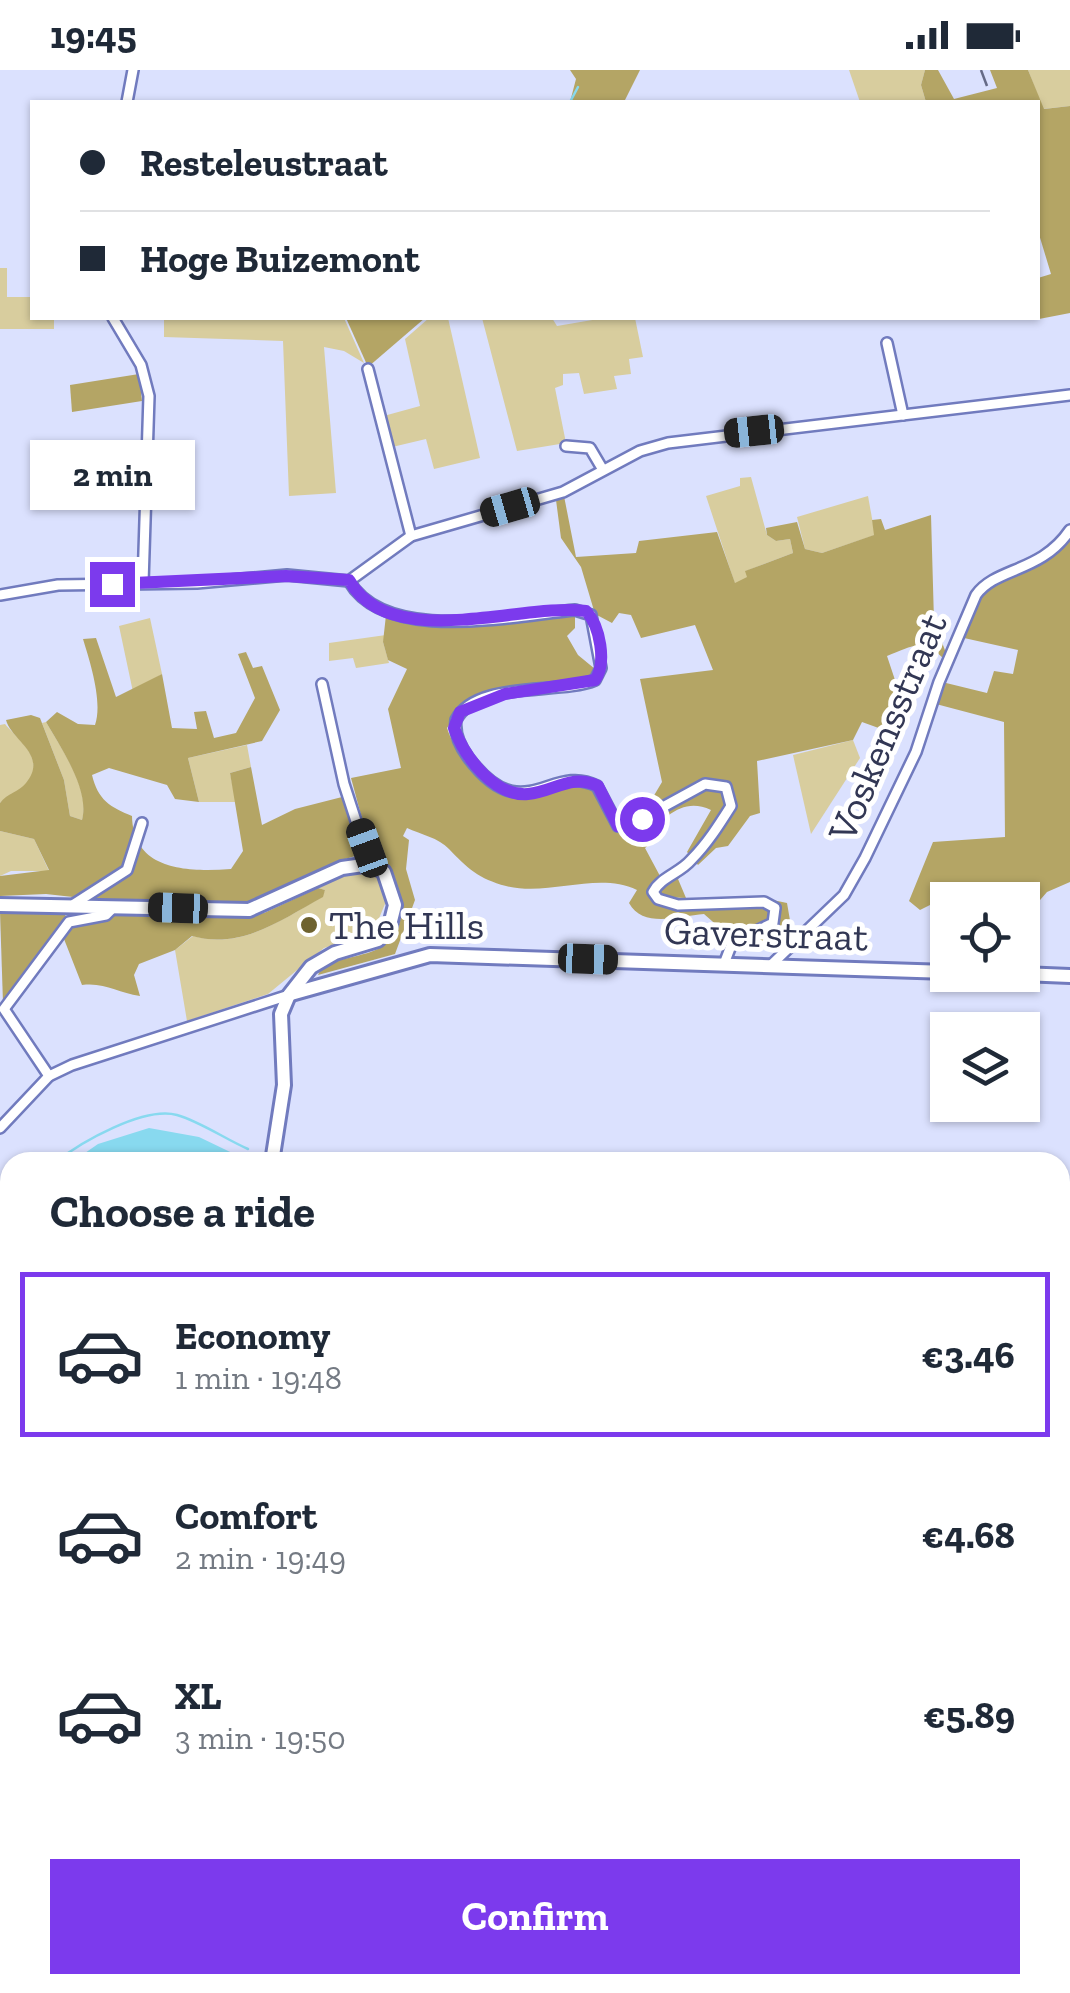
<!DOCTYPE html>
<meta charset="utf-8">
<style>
:root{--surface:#fff;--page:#f6f6f7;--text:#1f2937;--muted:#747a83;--line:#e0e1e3;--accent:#7c3aed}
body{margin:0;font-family:"Zilla Slab",serif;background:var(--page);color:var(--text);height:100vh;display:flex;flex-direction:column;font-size:38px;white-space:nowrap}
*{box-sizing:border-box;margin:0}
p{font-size:32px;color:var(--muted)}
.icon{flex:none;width:55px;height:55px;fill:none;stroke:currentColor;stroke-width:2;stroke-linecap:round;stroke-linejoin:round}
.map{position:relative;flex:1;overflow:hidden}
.sheet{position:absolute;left:0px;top:1082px;width:1070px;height:842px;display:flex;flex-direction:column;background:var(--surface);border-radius:30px 30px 0 0;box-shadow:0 2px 8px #0004}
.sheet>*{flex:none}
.guide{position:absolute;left:30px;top:30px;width:1010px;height:220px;border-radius:0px;box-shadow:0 2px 8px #0004;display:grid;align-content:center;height:220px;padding:0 50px;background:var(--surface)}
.controls{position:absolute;left:930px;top:812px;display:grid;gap:20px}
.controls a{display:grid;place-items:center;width:110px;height:110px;border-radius:0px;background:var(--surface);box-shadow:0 2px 8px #0004;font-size:50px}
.end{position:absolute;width:45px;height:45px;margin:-22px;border:12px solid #7c3aed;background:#fff;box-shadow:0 0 0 5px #fff}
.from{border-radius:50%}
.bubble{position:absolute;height:70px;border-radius:0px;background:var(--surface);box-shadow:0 2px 8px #0004;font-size:32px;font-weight:700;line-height:70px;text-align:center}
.car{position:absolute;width:30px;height:60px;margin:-30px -15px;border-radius:12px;box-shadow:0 0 8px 2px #0007;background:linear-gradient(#222 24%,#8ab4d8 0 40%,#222 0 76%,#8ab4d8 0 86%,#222 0)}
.guide b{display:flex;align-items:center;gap:35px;height:95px;font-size:38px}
.guide b+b{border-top:2px solid var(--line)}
.guide i{width:25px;height:25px;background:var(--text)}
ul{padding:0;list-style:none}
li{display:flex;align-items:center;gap:30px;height:165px;margin:0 20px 15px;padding:0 30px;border:5px solid transparent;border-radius:0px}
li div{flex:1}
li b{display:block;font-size:38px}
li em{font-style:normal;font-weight:700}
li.active{border-color:var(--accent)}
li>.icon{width:90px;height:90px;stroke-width:1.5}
h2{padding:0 50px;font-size:45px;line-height:120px}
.primary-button{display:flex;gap:20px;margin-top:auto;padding:20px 50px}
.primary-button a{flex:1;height:115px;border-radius:0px;background:var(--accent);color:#fff;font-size:40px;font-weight:700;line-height:115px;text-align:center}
.status{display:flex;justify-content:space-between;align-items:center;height:70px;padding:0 50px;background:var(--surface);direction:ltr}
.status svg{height:28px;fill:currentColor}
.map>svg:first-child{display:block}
.green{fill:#d8cd9e}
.forest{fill:#b4a565}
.water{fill:#88d9ef}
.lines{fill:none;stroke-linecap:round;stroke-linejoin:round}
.stream{stroke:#88d9ef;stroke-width:2.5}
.street-casing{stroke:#717bbe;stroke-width:14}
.secondary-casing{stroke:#717bbe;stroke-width:18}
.street{stroke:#fff;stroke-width:9}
.secondary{stroke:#fff;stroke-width:12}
.rail{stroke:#656a87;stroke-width:2.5;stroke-dasharray:20 10;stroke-linecap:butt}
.route{stroke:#7c3aed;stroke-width:12}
.poi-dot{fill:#6e622f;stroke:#fff;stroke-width:4}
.labels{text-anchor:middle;stroke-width:10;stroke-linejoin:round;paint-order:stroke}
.street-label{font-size:40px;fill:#323754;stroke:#fff}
.poi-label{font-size:40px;fill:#323754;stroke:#fff;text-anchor:start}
</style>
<div class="status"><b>19:45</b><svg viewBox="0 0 49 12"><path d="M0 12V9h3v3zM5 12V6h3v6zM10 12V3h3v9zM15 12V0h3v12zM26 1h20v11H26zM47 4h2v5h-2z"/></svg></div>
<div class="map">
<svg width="1070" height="1923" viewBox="0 0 1070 1923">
<rect width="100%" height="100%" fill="#dbe1fe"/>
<!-- green -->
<g class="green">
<polygon points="849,0 925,0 921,15 926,32 860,32"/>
<polygon points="1028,0 1070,0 1070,36 1043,39"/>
<polygon points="0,198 7,198 7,227 32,227 32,248 54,248 54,259 0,259"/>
<polygon points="164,248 344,248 364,293 344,281 324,277 336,423 289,426 283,271 164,267"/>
<polygon points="429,248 448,248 480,388 434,399 426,369 388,378 380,347 420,336 405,269"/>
<polygon points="482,248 552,248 557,256 604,248 635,248 643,287 629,289 631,304 614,306 617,319 584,324 579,303 563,304 563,315 555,318 566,373 517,381"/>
<polygon points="751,407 767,465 776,471 790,469 793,483 746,501 748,507 735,514 706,426 740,416 740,408"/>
<polygon points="868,426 875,465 822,483 805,479 797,447"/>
<polygon points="150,548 162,604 133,622 119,556"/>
<polygon points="386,565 383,572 389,593 356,598 353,588 329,591 329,573"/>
<path d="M46 652C61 678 91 720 82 750L70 746 64 710 42 653Z"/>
<path d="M5 654C18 670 48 690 26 714 19 722 8 725 0 733V655Z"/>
<polygon points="853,670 860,688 811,764 793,685"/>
<polygon points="247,675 251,697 230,703 236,732 199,732 188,688"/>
<polygon points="0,761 34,769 49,801 11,801 0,806"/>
<path d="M367 802 378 807 387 829 373 863 324 878 268 924 187 951 175 880 193 866C241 880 281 850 322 827L325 820 318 818 339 806Z"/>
</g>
<!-- forest -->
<g class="forest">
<polygon points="570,0 640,0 624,32 570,32 576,9"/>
<polygon points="925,0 938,0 954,29 997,18 990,0 1028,0 1044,39 1070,36 1070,243 1039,249 1036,248 1038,208 1051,204 1038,161 1038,32 926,32 921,15"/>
<polygon points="346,248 425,248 368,297"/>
<polygon points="139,304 142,331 72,342 70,315"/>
<path d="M564 426 576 487 636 483 639 471 717 462 735 513 747 507 745 501 793 483 790 469 776 471 767 465 766 458 797 452 805 479 822 483 874 465 872 450 881 449 885 460 931 445 934 551 946 583 943 588C923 568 911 576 887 586L896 613 898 665 862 652 853 670 757 691 760 743 750 746 728 776 716 778 698 795 687 782 711 740C683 727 665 747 647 766L651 773 645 778 660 806 683 792 687 800 678 809 686 828 661 827 658 836 755 833 768 829 787 833 792 862 780 873H737L704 844C679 846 643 859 629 833L637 820C597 801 549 827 506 816 479 809 467 798 449 779 439 768 420 764 407 758L403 766 409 770 406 799 415 830 395 884 318 905C324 886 368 889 384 875 422 841 388 804 373 774 362 754 357 729 351 708L401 698 388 639 407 599 388 590 383 572 386 545C443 572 523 530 575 545V558L567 566 578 585 595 599 591 608 520 617 466 631 447 658C456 687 491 729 525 728 543 728 561 718 577 711L597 722 617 759 625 760 623 750 643 744 662 712 640 609 713 600 695 555 641 568 631 545 619 543 612 553 595 544 581 497 561 468 556 430Z"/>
<path d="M1070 468V812L1047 822 1034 837 1023 836 1022 830H948L947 842 936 832 920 840 909 831 933 772 1005 767 1004 652 936 634 942 612 987 623 994 601 1013 604 1018 580 964 568C969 554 973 534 983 523 1002 501 1041 509 1070 468Z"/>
<path d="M96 568 116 627 162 604 172 658 197 659 194 642 206 641 214 668 236 663 255 628 238 584 246 582 253 598 262 596 280 640 262 671 188 688 199 732 175 729 167 715 109 698 92 705C98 730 110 737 132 746 133 801 188 802 231 799L243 781 230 703 251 697 262 755 295 739 346 726 360 773 355 786 336 792 247 845 264 843 318 818 325 820 323 827C281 850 241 880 192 866L175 880 139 894 134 905 140 926C118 923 105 912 82 915L64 869 69 855 126 841 127 833 46 824 0 826V806L49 800 34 769 0 761V733C7 723 19 722 26 713 49 685 11 670 6 650L31 645 40 648 64 710 70 746 82 750C90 720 61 678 46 652L57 642 78 654 95 655C103 632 90 592 83 569Z"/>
<polygon points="0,842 64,842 67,850 3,933"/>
<polygon points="10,1220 10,1440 4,1438 0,1450 0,1236"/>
<polygon points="1060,1612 1070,1615 1070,1728 1060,1730"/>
</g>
<!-- water -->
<polygon class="water" points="149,1058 199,1067 251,1092 199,1092 154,1084 118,1092 72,1092 98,1074"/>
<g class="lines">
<!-- stream -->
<g class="stream">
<polyline points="570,32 578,17"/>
<path d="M56 1092C81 1072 144 1036 177 1045 201 1052 225 1069 248 1079"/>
<polyline points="0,1164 10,1150"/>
<polyline points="0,1245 10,1229"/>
<polyline points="1060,1486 1070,1473"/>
<polyline points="1060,1607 1070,1610"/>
</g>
<defs>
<g id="street">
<polyline points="127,32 133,0"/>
<polyline points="113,248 141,295 149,326 143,513"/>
<polyline points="887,273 903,345"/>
<polyline points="368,299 411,466"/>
<polyline points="566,376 590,378 603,400"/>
<polyline points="122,422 146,420"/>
<path d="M349 511C386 575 515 545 575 540L591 545 601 598 595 610C560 625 476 610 456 650 454 664 460 676 468 687 523 761 550 692 597 716L618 756 630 755 705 714 726 717 731 736C719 755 707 774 691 790 680 803 661 807 653 822L658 829 678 835 764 832 775 838 773 853 732 873 724 894"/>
<polyline points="0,525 58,515 197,513 287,505 349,511 411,466 563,422 640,381 668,373 1070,325"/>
<polyline points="322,614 344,714 370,794"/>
<polyline points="74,834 127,800 142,753"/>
<path d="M770 896 844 825 865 788 916 682 939 612 976 525C996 497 1041 503 1070 460"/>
<polyline points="49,1006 4,939 69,852 106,845 114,837"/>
<polyline points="0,1058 49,1006 72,995 289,925"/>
<polyline points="0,1602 10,1598"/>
<polyline points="0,1721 10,1718"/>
<polyline points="1060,1808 1070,1806"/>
<polyline points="0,1856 10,1852"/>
<polyline points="193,1915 200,1923"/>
<polyline points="221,1915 226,1923"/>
<polyline points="823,1915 826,1915"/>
<polyline points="643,1923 665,1915"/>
<polyline points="1020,1923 1021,1915"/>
</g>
<g id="secondary">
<polyline points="0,835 249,840 342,798 370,794 384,802 395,835 390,855 378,870 335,883 311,897 289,925 281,944 284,1015 272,1092"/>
<polyline points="1022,904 1070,906"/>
<polyline points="291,924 430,885 948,902"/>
<polyline points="846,1915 872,1923"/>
<polyline points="876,1915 914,1923"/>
</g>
</defs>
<!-- street casing -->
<use href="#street" class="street-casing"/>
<!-- secondary casing -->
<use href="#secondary" class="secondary-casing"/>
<!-- street -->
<use href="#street" class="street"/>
<!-- secondary -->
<use href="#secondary" class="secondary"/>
<!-- rail -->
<g class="rail">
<polyline points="981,0 987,16"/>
<polyline points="1060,1529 1070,1517"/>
<polyline points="1060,1740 1070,1739"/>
<polyline points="523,1923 542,1915"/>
<polyline points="549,1923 567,1915"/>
</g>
</g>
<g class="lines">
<!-- route -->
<path class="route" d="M112 514 286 506 349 510C390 584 522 532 586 541 600 556 607 593 595 610L505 624 460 642 454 658C464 686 494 727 528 724 554 722 571 703 598 716L618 756 642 749"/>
</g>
<!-- markers -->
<circle class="poi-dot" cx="309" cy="855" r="10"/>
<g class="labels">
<!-- street labels -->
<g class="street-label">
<text transform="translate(887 657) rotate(-67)" y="14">Voskensstraat</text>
<text transform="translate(766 863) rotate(2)" y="14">Gaverstraat</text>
</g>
<!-- poi labels -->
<g class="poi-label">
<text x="329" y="869">The Hills</text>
</g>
</g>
</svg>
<div class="controls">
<a><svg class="icon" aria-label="locate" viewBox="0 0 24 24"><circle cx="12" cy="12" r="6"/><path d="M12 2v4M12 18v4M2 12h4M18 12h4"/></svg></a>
<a><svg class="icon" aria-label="layers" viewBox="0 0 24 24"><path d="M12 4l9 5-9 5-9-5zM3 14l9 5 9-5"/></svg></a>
</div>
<i class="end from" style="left:642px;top:749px"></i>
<i class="end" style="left:112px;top:514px"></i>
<div class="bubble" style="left:30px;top:370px;width:165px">2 min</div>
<i class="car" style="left:754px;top:361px;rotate:264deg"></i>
<i class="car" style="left:510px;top:437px;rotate:254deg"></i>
<i class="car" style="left:367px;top:778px;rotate:340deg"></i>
<i class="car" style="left:178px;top:838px;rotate:272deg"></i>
<i class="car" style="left:588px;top:889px;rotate:92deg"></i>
<div class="guide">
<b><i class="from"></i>Resteleustraat</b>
<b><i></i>Hoge Buizemont</b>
</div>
<section class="sheet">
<h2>Choose a ride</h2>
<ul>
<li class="active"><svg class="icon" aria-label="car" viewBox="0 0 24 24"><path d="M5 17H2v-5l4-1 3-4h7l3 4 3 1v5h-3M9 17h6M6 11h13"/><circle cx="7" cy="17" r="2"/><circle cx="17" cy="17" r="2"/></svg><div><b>Economy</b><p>1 min · 19:48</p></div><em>€3.46</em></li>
<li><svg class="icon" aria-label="car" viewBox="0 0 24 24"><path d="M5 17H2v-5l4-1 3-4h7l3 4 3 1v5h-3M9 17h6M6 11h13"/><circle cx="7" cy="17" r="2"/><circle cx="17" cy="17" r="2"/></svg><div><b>Comfort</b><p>2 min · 19:49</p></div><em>€4.68</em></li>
<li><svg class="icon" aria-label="car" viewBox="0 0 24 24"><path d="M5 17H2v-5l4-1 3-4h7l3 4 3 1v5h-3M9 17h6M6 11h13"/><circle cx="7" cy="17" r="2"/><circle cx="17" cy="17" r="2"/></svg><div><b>XL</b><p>3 min · 19:50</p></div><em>€5.89</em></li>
</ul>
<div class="primary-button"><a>Confirm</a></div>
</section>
</div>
